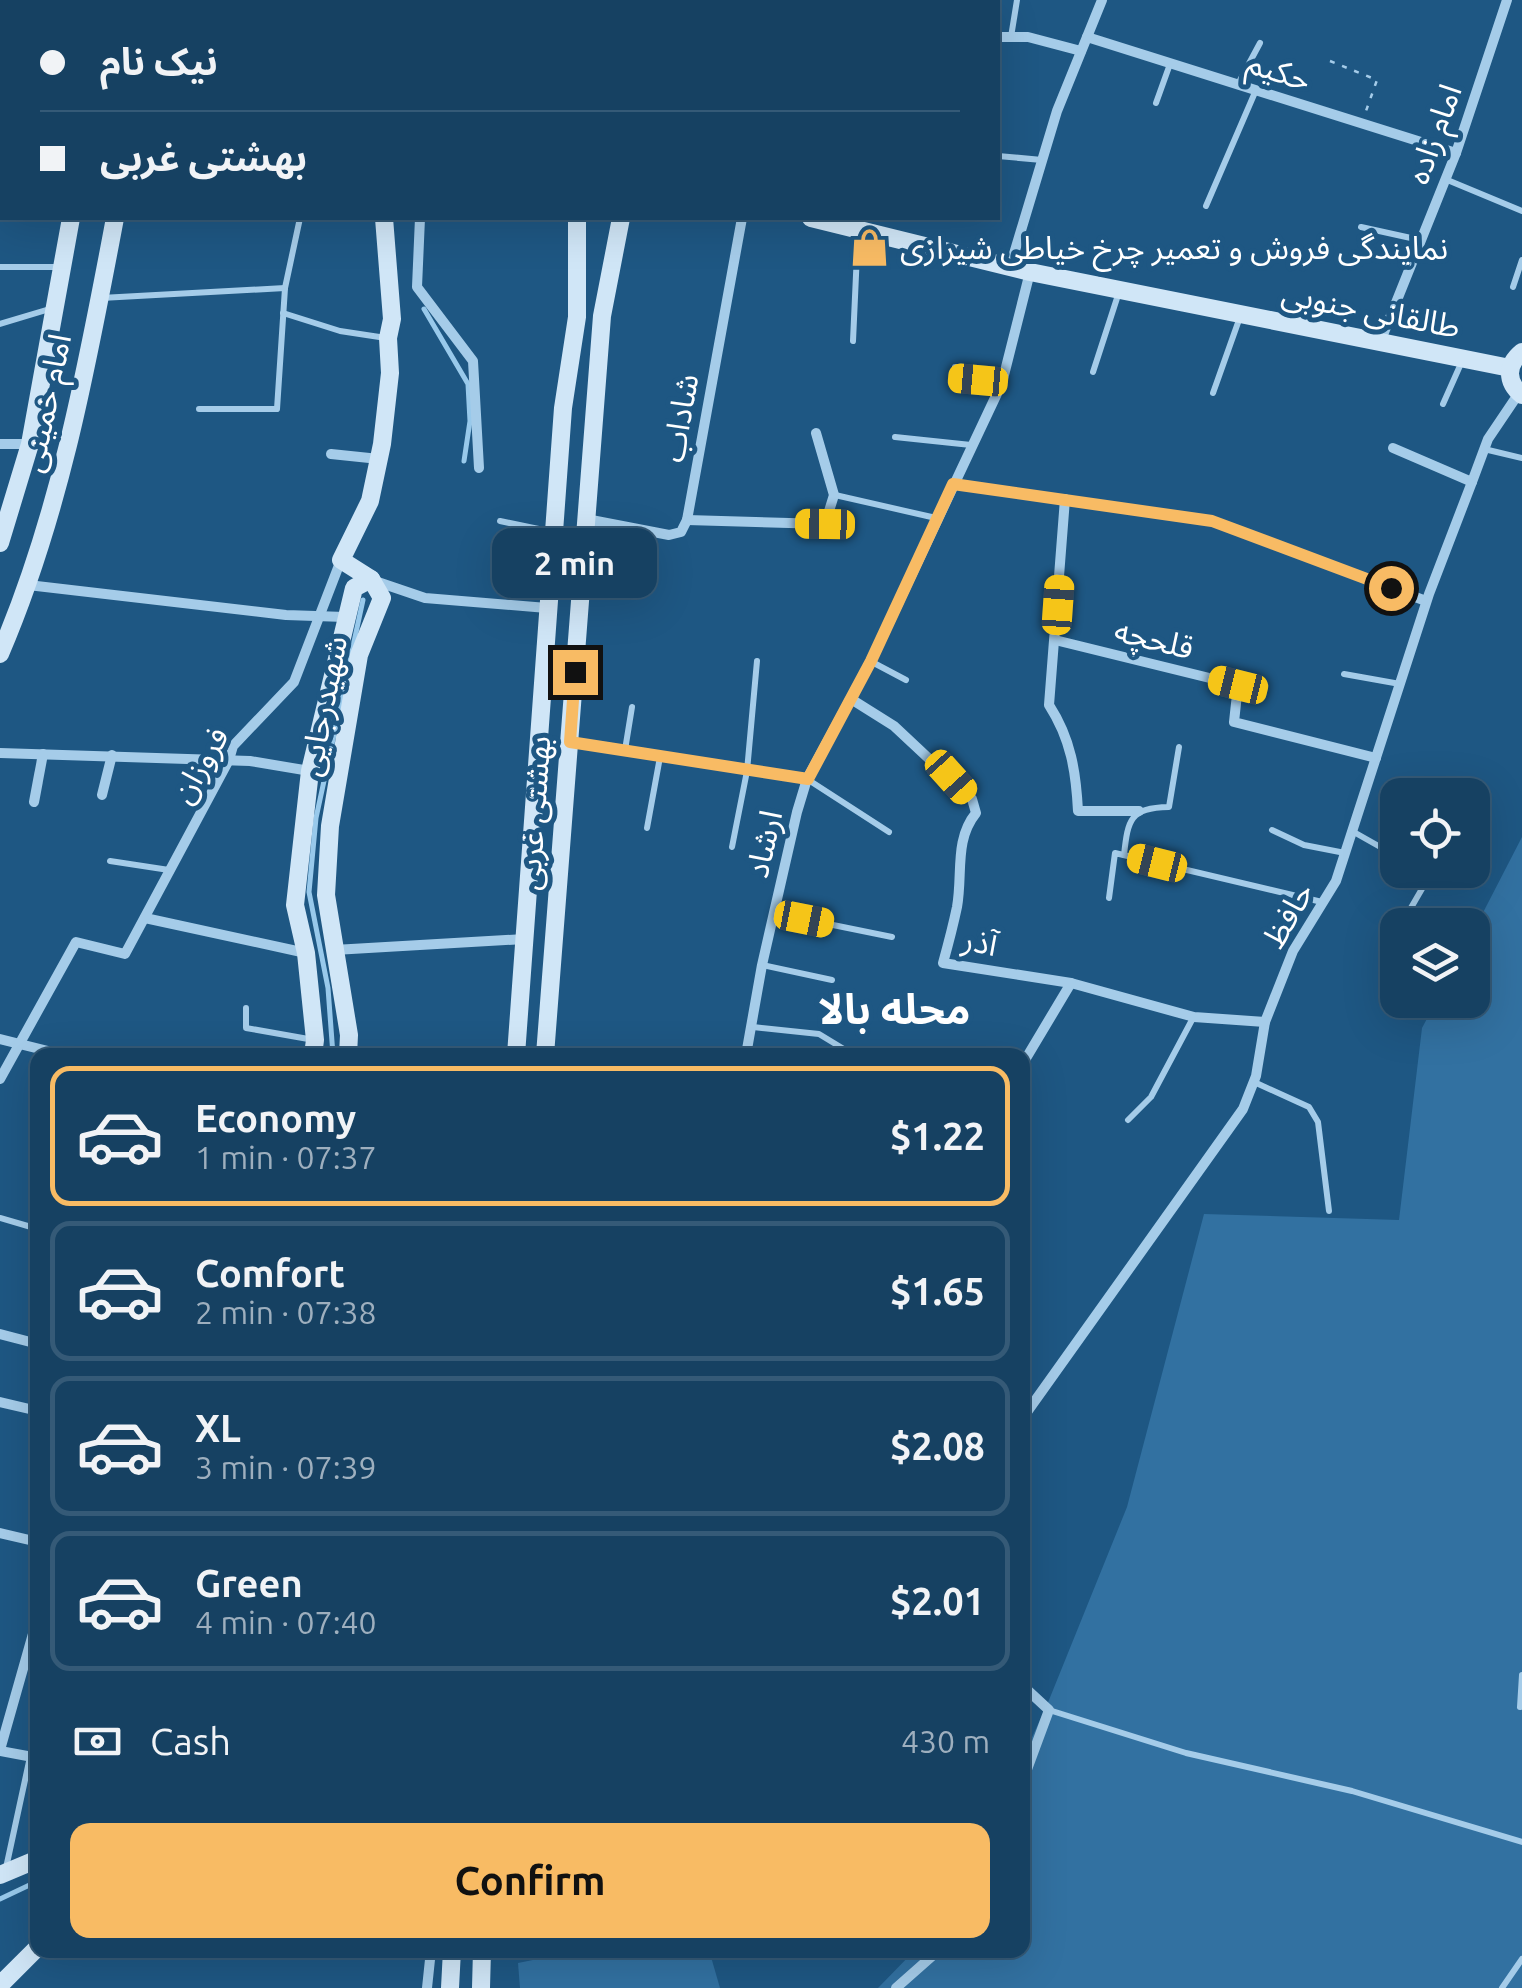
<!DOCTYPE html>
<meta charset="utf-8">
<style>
:root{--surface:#164162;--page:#234c6b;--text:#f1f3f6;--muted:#9eafbe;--line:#355a77;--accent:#f8bb64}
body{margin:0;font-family:Ubuntu,"Noto Sans Arabic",sans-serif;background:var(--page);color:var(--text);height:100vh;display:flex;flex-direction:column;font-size:38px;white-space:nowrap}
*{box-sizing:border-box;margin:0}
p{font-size:32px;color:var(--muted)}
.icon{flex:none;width:55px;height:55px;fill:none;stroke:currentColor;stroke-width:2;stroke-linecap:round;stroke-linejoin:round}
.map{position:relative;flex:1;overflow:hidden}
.panel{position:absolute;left:30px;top:1048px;width:1000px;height:910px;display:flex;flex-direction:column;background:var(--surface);border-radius:20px;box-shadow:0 10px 40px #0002,0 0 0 2px var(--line)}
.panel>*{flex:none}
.guide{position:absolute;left:0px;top:0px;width:1000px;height:220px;box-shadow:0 10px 40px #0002,0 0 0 2px var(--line);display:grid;align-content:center;height:220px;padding:0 40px;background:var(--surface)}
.tools{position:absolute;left:1380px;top:778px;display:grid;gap:20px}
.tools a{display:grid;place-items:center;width:110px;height:110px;border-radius:20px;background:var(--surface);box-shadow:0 10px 40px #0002,0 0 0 2px var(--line);font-size:50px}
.end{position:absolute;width:45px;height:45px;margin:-22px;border:12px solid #f8bb64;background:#111;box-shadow:0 0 0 5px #111}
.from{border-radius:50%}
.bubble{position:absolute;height:70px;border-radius:20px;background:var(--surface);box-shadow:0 10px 40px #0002,0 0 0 2px var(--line);font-size:32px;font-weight:700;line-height:70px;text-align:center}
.car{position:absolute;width:30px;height:60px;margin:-30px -15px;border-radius:12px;box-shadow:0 0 8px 2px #0007;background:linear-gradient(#f5c518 24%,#345 0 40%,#f5c518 0 76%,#345 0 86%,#f5c518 0)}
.guide b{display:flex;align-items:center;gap:35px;height:95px;font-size:38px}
.guide b+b{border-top:2px solid var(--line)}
.guide i{width:25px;height:25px;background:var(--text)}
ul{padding:18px 0 0;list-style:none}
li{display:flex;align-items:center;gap:30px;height:140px;margin:0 20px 15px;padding:0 20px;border:5px solid var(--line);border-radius:20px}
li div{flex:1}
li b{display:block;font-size:38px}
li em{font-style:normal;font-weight:700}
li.active{border-color:var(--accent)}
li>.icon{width:90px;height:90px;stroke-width:1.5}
.pay{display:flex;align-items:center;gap:25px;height:110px;padding:0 40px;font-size:38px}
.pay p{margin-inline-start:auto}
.primary-button{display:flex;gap:20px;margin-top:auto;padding:20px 40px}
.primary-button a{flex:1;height:115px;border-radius:20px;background:var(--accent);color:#111;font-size:40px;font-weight:700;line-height:115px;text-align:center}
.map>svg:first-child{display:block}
.green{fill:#3271a1}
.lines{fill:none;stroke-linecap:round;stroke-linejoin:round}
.stream{stroke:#98c9eb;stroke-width:5}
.path{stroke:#a5cce9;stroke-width:2.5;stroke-dasharray:5 8;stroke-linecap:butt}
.lane{stroke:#a5cce9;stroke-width:6}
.street{stroke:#a5cce9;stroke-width:10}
.secondary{stroke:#d0e6f7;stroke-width:18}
.route{stroke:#f8bb64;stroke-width:12}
.labels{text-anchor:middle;stroke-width:10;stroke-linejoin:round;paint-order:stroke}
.street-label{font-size:32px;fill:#fff;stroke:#1e5783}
.poi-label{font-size:32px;fill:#fff;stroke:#1e5783;text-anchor:start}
.district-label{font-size:42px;font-weight:bold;fill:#fff;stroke:#1e5783}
</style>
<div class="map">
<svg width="1522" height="1988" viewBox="0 0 1522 1988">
<rect width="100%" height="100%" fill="#1e5783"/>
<!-- green -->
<g class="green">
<polygon points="1522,837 1522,1988 878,1988 915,1950 1022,1950 1023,1757 1049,1700 1127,1507 1204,1214 1399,1220 1422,1028 1437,1000 1472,1000 1473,932"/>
<polygon points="583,1950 709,1950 720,1988 520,1988 518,1963"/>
</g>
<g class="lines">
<!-- stream -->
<g class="stream">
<polyline points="424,309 468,384 470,421 464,461"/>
<polyline points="333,1055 328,988 309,892 316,818 363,600"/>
<polyline points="0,1899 38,1881"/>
</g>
<!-- path -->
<polyline class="path" points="1330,61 1377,80 1366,111"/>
<!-- lane -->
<g class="lane">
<polyline points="360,2 360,0"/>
<polyline points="1011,37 1017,0"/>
<polyline points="1238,84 1260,43"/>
<polyline points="1156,103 1170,64"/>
<polyline points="998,156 1042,160"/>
<polyline points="1445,179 1522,211"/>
<polyline points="1206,206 1256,90"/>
<polyline points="1361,227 1420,240"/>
<polyline points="0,267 61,267"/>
<polyline points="1513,287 1522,260"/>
<polyline points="101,298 285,288"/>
<polyline points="283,313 340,331 386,338"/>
<polyline points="0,324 53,308"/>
<polyline points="853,341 858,231"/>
<polyline points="955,367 955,378 1001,382"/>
<polyline points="1093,372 1119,292"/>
<polyline points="1213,393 1240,317"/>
<polyline points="1443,404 1463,359"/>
<polyline points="199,409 277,409 285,288 300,218"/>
<polyline points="895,437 971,445"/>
<polyline points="1484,449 1522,458"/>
<polyline points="835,495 936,518"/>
<polyline points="500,521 553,532"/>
<polyline points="872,662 906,680"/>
<polyline points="1344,674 1400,684"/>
<polyline points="625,750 632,707"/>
<polyline points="807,779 889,832"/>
<polyline points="647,828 660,757"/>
<polyline points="1272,830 1304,845 1345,853"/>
<polyline points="1352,831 1398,857"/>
<polyline points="732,847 747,771 757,661"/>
<path d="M1124 855C1128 819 1130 808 1169 807L1179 747"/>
<polyline points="110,861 169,870"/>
<polyline points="1109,898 1115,853 1322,902"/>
<polyline points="774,913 892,937"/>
<polyline points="1401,925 1430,875 1421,870"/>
<polyline points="762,965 832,980"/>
<polyline points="246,1008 246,1028 314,1040"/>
<polyline points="753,1027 819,1034 847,1051"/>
<polyline points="1254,1082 1309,1107 1318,1122 1329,1211"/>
<polyline points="1128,1120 1151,1097 1193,1018"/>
<polyline points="0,1218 38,1229"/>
<polyline points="1520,1707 1522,1675"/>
<polyline points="1049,1710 1186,1753 1352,1791 1522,1842"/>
<polyline points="6,1868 30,1757"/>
<polyline points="1502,1988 1522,1959"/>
</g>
<!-- street -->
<g class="street">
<polyline points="803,0 809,2"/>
<polyline points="998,37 1028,37 1081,51"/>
<polyline points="1087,37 1456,153"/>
<polyline points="0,93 2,93"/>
<polyline points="420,218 417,287 473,361 479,468"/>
<polyline points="1010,267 1057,111 1102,0"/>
<polyline points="1381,340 1456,153 1507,0"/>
<polyline points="0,444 30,444"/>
<polyline points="1393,448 1472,482"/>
<polyline points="331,454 379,459"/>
<polyline points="953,484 1212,521 1426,601"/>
<path d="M1065 499 1049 705C1071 739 1076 772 1078 811H1139"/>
<polyline points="586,519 669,535 681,532 687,520 742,218"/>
<polyline points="687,520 825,524 834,495 816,433"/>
<polyline points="372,580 425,598 547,608"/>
<polyline points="28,585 286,615 345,617"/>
<polyline points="1055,640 1238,685 1234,722 1376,758"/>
<path d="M851 699 894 726 972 799 976 813C954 840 963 874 957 907 953 926 948 945 943 963L1071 983 1194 1017 1265 1022"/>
<polyline points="570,742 807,779"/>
<polyline points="0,753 250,761 310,771"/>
<polyline points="102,795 112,755"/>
<polyline points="34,802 43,754"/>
<polyline points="145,918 306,953"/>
<polyline points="334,950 525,939"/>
<polyline points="0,1039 64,1055"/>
<polyline points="746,1055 762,965 797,812 807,779 871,661 1002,383 1030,272"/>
<polyline points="1022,1065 1071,983"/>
<polyline points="0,1079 76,942 125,954 229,760 233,746 294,682 341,560"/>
<polyline points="0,1334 38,1344"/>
<polyline points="0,1402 38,1411"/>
<polyline points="1022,1419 1243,1109 1256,1076 1265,1022 1293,951 1336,881 1429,594 1472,482 1488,439 1519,393"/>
<polyline points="0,1533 38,1542"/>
<polyline points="1022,1685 1049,1710 1022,1783"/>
<polyline points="0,1750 38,1616"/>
<polyline points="0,1751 38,1758"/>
<polyline points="427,1988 431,1950"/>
<polyline points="896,1988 939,1950"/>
</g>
<!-- secondary -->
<g class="secondary">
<polyline points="87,0 91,2"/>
<polyline points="165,0 166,2"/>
<polyline points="178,0 183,2"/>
<polyline points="449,2 450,0"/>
<polyline points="593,2 594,0"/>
<polyline points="638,2 638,0"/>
<polyline points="811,218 1030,272 1510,368"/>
<path d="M1522 352C1506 365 1506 382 1522 395"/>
<polyline points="0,543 30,444 71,218"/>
<path d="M0 654C60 514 87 366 115 218"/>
<polyline points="313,1055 315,1040 306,953 295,905 310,771 354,588 371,579"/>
<polyline points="348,1055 349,1035 326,895 330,826 359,655 382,598 371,579 341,560 370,501 382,444 390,373 388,338 392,319 384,218"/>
<polyline points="516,1055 563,408 577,317 577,218"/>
<polyline points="545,1055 602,316 621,218"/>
<polyline points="0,1875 38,1859"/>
<polyline points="0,1985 38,1947"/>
<polyline points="450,1988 452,1950"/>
<polyline points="481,1988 482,1950"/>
</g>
</g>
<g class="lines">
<!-- route -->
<polyline class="route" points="575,672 570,742 808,779 871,661 953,484 1212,521 1391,588"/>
</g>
<!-- icons -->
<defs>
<symbol id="shop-bare" viewBox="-9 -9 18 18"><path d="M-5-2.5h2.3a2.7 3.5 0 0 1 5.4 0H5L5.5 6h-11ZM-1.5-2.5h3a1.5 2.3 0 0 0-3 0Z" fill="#f8bb64" stroke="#1e5783" stroke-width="2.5" paint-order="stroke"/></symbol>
</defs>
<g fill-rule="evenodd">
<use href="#shop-bare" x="842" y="220" width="55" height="55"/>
</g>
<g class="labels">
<!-- street labels -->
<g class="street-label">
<text transform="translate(1279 71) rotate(18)" y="11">حکیم</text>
<text transform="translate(1434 134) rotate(-70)" y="11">امام زاده</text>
<text transform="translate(1371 310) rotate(11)" y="11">طالقانی جنوبی</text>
<text transform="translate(46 403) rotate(-78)" y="11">امام خمینی</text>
<text transform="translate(680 418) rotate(-80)" y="11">شاداب</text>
<text transform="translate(1154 639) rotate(14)" y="11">قلحچه</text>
<text transform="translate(323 706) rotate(-79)" y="11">شهیدرجایی</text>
<text transform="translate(200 765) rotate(-60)" y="11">فروزان</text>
<text transform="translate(534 813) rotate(-86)" y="11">بهشتی غربی</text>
<text transform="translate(764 844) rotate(-77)" y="11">ارشاد</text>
<text transform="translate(1288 915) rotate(-60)" y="11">حافظ</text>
<text transform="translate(980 942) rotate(12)" y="11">آذر</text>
</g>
<!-- poi labels -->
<g class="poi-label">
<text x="900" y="259">نمایندگی فروش و تعمیر چرخ خیاطی شیرازی</text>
</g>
<!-- district labels -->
<g class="district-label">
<text x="894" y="1024">محله بالا</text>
</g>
</g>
</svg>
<div class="tools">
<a><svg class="icon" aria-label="locate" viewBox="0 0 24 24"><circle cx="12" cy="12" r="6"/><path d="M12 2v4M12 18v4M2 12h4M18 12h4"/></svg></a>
<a><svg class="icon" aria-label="layers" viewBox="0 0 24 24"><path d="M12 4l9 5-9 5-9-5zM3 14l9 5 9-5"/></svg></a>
</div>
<i class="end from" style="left:1391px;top:588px"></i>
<i class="end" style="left:575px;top:672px"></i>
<div class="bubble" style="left:492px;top:528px;width:165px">2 min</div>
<i class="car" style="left:978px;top:380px;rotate:275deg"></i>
<i class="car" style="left:825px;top:524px;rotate:271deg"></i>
<i class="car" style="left:1058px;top:605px;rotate:4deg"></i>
<i class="car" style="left:1238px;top:685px;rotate:284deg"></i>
<i class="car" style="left:951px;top:777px;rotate:138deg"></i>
<i class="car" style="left:1157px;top:863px;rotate:284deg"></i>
<i class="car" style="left:804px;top:919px;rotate:101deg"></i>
<div class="guide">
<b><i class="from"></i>نیک نام</b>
<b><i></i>بهشتی غربی</b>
</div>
<section class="panel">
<ul>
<li class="active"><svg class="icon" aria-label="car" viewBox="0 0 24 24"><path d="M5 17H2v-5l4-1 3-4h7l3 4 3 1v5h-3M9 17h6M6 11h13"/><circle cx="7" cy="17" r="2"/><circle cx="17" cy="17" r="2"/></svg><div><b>Economy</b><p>1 min · 07:37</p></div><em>$1.22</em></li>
<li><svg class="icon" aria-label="car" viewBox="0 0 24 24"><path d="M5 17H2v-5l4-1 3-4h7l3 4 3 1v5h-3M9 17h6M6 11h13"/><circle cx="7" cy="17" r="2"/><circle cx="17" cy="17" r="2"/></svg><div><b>Comfort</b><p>2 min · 07:38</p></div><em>$1.65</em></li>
<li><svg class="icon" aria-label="car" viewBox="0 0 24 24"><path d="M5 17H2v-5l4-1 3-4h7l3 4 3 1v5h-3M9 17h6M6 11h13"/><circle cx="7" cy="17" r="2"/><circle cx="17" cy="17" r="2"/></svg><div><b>XL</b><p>3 min · 07:39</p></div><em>$2.08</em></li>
<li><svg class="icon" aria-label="car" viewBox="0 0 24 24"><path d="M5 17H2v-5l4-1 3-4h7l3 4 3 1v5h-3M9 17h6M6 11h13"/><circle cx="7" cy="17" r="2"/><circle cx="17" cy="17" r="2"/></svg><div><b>Green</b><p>4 min · 07:40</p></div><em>$2.01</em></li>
</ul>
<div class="pay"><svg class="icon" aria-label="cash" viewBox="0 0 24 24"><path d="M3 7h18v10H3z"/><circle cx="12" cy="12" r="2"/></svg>Cash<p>430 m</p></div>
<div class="primary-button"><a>Confirm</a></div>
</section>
</div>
